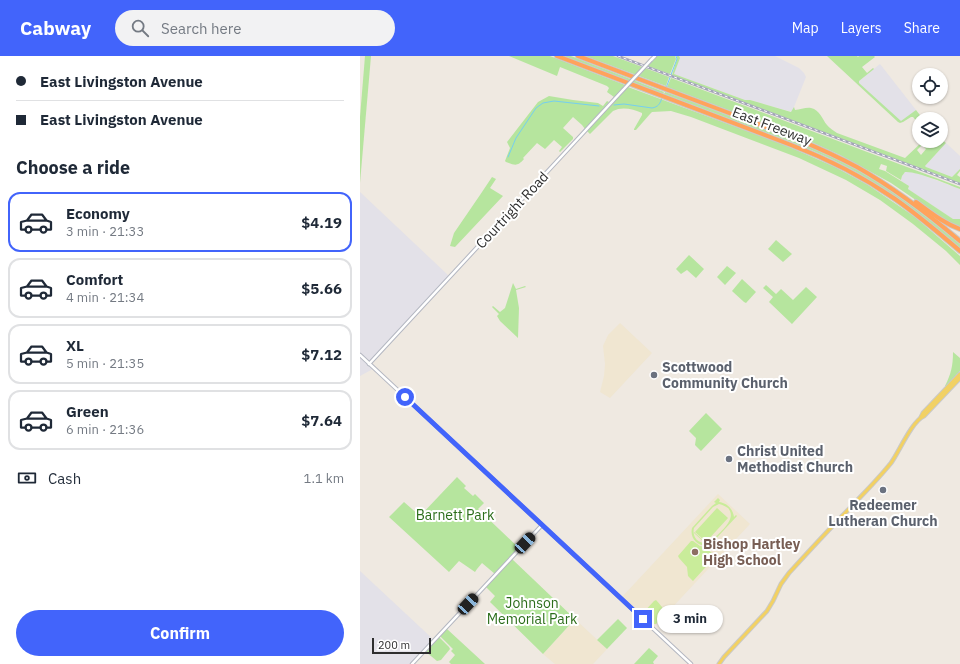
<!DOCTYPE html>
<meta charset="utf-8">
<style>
:root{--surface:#fff;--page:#f2f2f3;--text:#1f2937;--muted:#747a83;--line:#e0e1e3;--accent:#4264fb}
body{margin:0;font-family:"IBM Plex Sans",sans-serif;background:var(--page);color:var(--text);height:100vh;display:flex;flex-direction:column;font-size:15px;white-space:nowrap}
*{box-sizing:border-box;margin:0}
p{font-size:13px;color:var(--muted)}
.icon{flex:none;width:22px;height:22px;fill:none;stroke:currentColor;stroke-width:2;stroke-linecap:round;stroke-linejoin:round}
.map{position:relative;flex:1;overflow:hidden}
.side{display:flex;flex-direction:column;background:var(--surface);width:360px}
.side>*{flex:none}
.guide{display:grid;align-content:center;height:88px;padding:0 16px;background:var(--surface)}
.tools{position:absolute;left:552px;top:12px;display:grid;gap:8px}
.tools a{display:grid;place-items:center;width:36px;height:36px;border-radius:50%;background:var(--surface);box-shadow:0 1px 3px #0004;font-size:20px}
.scale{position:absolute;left:12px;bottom:10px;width:59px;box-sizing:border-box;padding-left:4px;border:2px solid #2e2e2e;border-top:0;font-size:11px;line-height:14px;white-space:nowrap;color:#2e2e2e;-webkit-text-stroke:3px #fff;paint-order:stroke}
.end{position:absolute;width:18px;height:18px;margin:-9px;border:5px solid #4264fb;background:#fff;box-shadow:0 0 0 2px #fff}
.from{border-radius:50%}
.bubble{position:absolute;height:28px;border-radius:14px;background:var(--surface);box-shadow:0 1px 3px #0004;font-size:13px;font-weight:800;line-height:28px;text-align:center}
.car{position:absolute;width:12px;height:24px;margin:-12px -6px;border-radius:5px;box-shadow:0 0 3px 1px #0007;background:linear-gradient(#222 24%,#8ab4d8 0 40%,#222 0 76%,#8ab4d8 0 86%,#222 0)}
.guide b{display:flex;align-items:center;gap:14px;height:38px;font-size:15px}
.guide b+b{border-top:1px solid var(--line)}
.guide i{width:10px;height:10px;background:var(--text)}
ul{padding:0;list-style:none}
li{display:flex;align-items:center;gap:12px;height:60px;margin:0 8px 6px;padding:0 8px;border:2px solid var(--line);border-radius:12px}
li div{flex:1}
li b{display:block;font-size:15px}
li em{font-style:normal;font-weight:800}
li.on{border-color:var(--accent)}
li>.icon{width:36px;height:36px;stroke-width:1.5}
h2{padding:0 16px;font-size:18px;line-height:48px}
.pay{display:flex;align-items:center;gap:10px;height:44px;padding:0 16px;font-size:15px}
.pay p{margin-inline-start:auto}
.action{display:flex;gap:8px;margin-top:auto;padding:8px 16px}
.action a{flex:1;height:46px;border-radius:24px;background:var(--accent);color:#fff;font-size:16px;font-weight:800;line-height:46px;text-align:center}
header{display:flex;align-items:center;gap:24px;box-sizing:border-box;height:56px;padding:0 20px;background:var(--accent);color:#fff}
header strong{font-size:19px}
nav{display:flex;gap:22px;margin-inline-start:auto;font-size:14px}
.search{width:280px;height:36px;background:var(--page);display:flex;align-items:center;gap:10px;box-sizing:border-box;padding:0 14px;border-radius:22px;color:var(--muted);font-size:15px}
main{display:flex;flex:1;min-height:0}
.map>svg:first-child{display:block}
.industrial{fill:#e3e1e8}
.education{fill:#f0e6d1}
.green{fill:#b6e59e}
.pitch{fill:#c9ec9a;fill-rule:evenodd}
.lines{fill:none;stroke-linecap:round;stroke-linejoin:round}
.stream{stroke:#75cff0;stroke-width:1}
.secondary-casing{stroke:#b4b7c1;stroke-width:4.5}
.primary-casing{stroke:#c9c9c9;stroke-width:5}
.highway-casing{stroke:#c9c9c9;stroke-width:6}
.secondary{stroke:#fff;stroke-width:2.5}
.primary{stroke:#f2d163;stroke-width:3}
.highway{stroke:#ffa35c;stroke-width:4}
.rail-casing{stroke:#a3a6b8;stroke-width:2.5}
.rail{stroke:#fff;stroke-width:1;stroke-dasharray:3;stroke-linecap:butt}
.secondary-bridge-casing{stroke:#b4b7c1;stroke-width:4.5;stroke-linecap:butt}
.secondary-bridge{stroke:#fff;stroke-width:2.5}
.route{stroke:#4264fb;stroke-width:5}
.worship-dot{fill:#6b7280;stroke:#fff;stroke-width:1.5}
.education-dot{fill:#8d6e63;stroke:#fff;stroke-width:1.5}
.labels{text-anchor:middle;stroke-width:4;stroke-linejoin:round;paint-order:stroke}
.street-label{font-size:14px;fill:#2e2e2e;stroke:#fff}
.worship-label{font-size:14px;font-weight:bold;fill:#5b616d;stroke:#fff;text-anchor:start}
.park-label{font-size:14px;fill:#2c6e1b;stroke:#fff}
.education-label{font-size:14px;font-weight:bold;fill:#785e54;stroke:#fff;text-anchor:start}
</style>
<header>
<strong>Cabway</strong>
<div class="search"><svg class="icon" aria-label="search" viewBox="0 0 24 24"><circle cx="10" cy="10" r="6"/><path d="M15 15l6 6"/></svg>Search here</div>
<nav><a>Map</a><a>Layers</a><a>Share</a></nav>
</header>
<main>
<section class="side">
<div class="guide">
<b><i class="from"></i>East Livingston Avenue</b>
<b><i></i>East Livingston Avenue</b>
</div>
<h2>Choose a ride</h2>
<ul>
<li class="on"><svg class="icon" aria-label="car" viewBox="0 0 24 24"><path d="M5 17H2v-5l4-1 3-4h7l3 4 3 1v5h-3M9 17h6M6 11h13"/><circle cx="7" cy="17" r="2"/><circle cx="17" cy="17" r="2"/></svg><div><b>Economy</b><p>3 min · 21:33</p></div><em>$4.19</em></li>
<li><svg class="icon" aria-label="car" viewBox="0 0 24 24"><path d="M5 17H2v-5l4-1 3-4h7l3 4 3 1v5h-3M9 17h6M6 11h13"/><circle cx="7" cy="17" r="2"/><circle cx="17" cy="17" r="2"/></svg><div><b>Comfort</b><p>4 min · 21:34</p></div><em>$5.66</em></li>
<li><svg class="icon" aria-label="car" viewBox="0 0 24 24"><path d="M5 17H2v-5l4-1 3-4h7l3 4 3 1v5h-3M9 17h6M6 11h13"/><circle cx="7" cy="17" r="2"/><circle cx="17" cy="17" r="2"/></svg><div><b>XL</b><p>5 min · 21:35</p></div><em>$7.12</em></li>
<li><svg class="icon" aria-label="car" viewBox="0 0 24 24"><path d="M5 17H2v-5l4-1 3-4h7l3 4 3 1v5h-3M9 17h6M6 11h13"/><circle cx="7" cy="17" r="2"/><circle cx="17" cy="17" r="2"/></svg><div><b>Green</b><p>6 min · 21:36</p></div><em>$7.64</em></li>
</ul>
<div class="pay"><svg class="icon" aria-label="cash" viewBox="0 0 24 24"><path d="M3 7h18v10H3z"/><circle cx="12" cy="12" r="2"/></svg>Cash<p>1.1 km</p></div>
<div class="action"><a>Confirm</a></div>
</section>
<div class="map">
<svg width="600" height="608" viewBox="0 0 600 608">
<rect width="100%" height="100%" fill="#efe9e1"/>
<!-- industrial -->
<g class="industrial">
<polygon points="319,0 415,0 439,12 444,17 446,21 432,56 390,44 385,44 314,18 319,2"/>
<polygon points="520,8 556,54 543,65 541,66 499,27 499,25"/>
<polygon points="586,87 600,100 600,113 592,121 566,111 565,110"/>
<polygon points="548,115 559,118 600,133 600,163 593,163 548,133 549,130 541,125 542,120 545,116"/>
<polygon points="0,136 89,220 9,307 13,312 11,314 0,320"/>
<polygon points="0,515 75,585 55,607 54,606 52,608 0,608"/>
</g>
<!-- education -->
<g class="education">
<polygon points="260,267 292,297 250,342 240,336 244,320 245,308 243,290 248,279"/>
<polygon points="358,438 390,468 294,571 262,541"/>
<polygon points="215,563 247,593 233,608 195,608 183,598"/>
</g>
<!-- green -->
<g class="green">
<polygon points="5,0 11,0 0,127 0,61"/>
<polygon points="149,0 190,0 265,29 254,41 247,36 249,32 247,30 200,11 197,20"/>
<polygon points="204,0 211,0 304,36 303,38"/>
<polygon points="225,0 253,0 309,21 306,30"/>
<polygon points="297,0 315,0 316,3 310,18 288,10"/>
<path d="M317 0H319L320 2 314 18 385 44H390L431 56 434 51 435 54C440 54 446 51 451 52 460 54 462 63 467 69 469 72 473 74 477 77L545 102 563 85H570L563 90 562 89 557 94 561 99 566 93 564 91 572 85H581V83L586 87 565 110 566 111 592 121 600 113V115L597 119 600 121V127L312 19 317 3Z"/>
<polygon points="467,0 497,0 498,1 499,0 514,0 515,1 502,11 507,17 513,12 514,13 499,25 499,27 541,65 556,54 563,63 559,63 559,68 553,61 551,61 543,66 540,67 538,66"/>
<path d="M311 22 600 131V133C587 128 557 115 545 116L542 120 541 124 526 115 527 110 521 108 519 113 525 115 549 130 548 133 593 163H600V171L590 167 579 160 531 127 480 99 449 85 427 76 307 31Z"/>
<path d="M268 31 425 89 475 111 508 129 539 150 555 161 600 200V209L586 195 553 168 520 144 486 124 439 102 331 61 311 55 292 56 290 58 276 74H274V73L282 59V57C273 53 262 50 253 55L230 78 227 75Z"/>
<path d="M305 36C335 46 364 58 393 69 428 82 462 95 494 112 532 133 566 160 600 188V192C563 161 526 131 483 109 456 95 427 84 399 74 367 62 336 50 304 38Z"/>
<path d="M189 40 213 44 238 47 243 50 247 45 249 46 225 73 222 69 213 61 203 72 213 81V83L200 96 199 95 202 91 194 84 185 93 177 87 163 102 164 103C157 111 155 109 146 106L145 105 150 92 147 86 178 46Z"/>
<polygon points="132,121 136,123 130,132 143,140 95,191 90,190 94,177 120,139"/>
<polygon points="416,184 432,198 423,206 408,193"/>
<polygon points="329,199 344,213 336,222 327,214 321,218 316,213"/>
<polygon points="367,210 376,217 365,229 357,221"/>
<polygon points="382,223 396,236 386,247 384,246 372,235"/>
<polygon points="153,227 156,233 165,230 166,231 156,234 159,252 158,282 140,265 137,260 139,258 132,251 133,250 140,256 145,252"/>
<polygon points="406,229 416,238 421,233 433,244 446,231 457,241 432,268 409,246 413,241 403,232"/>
<path d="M593 296 600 302V315L586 331 585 330C591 318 593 310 593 296Z"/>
<polygon points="346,357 362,373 341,395 335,389 336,382 329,375"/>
<polygon points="97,421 106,430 104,432 113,440 115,438 124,447 118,453 159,492 135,518 122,507 117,513 115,516 99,505 89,516 29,461 44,446 60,460"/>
<polygon points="152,503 215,563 183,598 130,546 135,540 126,531"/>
<polygon points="258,563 267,572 247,593 237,584"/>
<polygon points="87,573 125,608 91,608 89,606 95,599 91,595 93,593 80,580"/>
<polygon points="79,581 89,591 90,593 81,604 77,605 66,596"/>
<polygon points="289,592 298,600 293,606 294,608 274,608"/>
</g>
<!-- pitch -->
<g class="pitch">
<path d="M358 442 360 444 359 446C367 447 373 453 374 461L376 459 377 460 351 488C341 493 329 484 332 472L352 450 356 447 354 446ZM359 448C363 449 365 450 368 452 378 463 359 477 352 484L346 487 334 476V477L345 487C337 487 332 480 334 472L353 451Z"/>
<polygon points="357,452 368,462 346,486 335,476"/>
<polygon points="331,485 333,485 340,490 345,491 354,499 354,502 333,525 328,520 327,511 319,502 318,500"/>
<path d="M296 544C300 548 302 552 307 556L296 568H294L282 558 294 545Z"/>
</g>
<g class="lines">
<!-- stream -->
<g class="stream">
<polyline points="306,32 317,3 316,0"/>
<path d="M254 49 264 48 292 52C298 51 300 48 302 42"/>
<polyline points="148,101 156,82 176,52 183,47 194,45 239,50"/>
</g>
<defs>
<g id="secondary">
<polyline points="291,4 295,0"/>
<polyline points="0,299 331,608"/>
<polyline points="9,308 263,34"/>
<polyline points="52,608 182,469"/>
</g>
<g id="primary">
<polyline points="561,361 563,357 600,318"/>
<path d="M359 608 364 601 407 555 413 545 421 528 429 517C450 494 470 472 492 450 505 436 519 422 531 407 539 396 552 365 564 360L600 322"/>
</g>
<g id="highway">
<path d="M197 0 431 89C468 103 503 121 535 143 558 159 579 177 600 195"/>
<path d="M218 0C270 20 324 40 377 60 417 75 458 90 497 111 534 132 567 157 600 185"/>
<path d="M556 146C570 156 583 167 600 173"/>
</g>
</defs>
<!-- secondary casing -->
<use href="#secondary" class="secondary-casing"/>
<!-- primary casing -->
<use href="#primary" class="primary-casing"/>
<!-- highway casing -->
<use href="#highway" class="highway-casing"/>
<!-- secondary -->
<use href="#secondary" class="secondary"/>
<!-- primary -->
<use href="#primary" class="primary"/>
<!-- highway -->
<use href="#highway" class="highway"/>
<defs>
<polyline id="rail" points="258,0 600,128"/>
</defs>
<!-- rail casing -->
<use href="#rail" class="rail-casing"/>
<!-- rail -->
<use href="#rail" class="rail"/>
<defs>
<polyline id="secondary-bridge" points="263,34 291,4"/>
</defs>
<!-- secondary-bridge casing -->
<use href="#secondary-bridge" class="secondary-bridge-casing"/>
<!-- secondary-bridge -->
<use href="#secondary-bridge" class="secondary-bridge"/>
</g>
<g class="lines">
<!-- route -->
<polyline class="route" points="45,341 283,563"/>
</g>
<!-- markers -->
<g class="worship-dot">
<circle cx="294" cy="319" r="4"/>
<circle cx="369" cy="403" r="4"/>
<circle cx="523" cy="434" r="4"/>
</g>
<circle class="education-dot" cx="335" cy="496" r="4"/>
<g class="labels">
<!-- street labels -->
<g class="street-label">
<text transform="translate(412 70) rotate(21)" y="5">East Freeway</text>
<text transform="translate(152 154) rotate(-47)" y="5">Courtright Road</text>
</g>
<!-- worship labels -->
<g class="worship-label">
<text x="302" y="316">Scottwood<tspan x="302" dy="16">Community Church</tspan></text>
<text x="377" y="400">Christ United<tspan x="377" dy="16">Methodist Church</tspan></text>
<text x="523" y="454" text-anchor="middle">Redeemer<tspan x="523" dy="16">Lutheran Church</tspan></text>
</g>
<!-- park labels -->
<g class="park-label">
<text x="95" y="464">Barnett Park</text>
<text x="172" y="552">Johnson<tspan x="172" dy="16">Memorial Park</tspan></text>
</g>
<!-- education labels -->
<g class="education-label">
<text x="343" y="493">Bishop Hartley<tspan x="343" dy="16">High School</tspan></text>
</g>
</g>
</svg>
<div class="tools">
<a><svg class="icon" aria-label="locate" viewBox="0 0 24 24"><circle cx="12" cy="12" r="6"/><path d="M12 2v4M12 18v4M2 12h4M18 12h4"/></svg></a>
<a><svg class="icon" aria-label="layers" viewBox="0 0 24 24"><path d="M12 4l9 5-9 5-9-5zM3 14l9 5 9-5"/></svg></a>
</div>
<div class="scale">200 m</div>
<i class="end from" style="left:45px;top:341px"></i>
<i class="end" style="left:283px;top:563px"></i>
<div class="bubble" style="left:297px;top:549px;width:66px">3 min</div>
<i class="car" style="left:165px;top:487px;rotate:43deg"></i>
<i class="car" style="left:108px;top:548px;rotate:43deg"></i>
</div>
</main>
